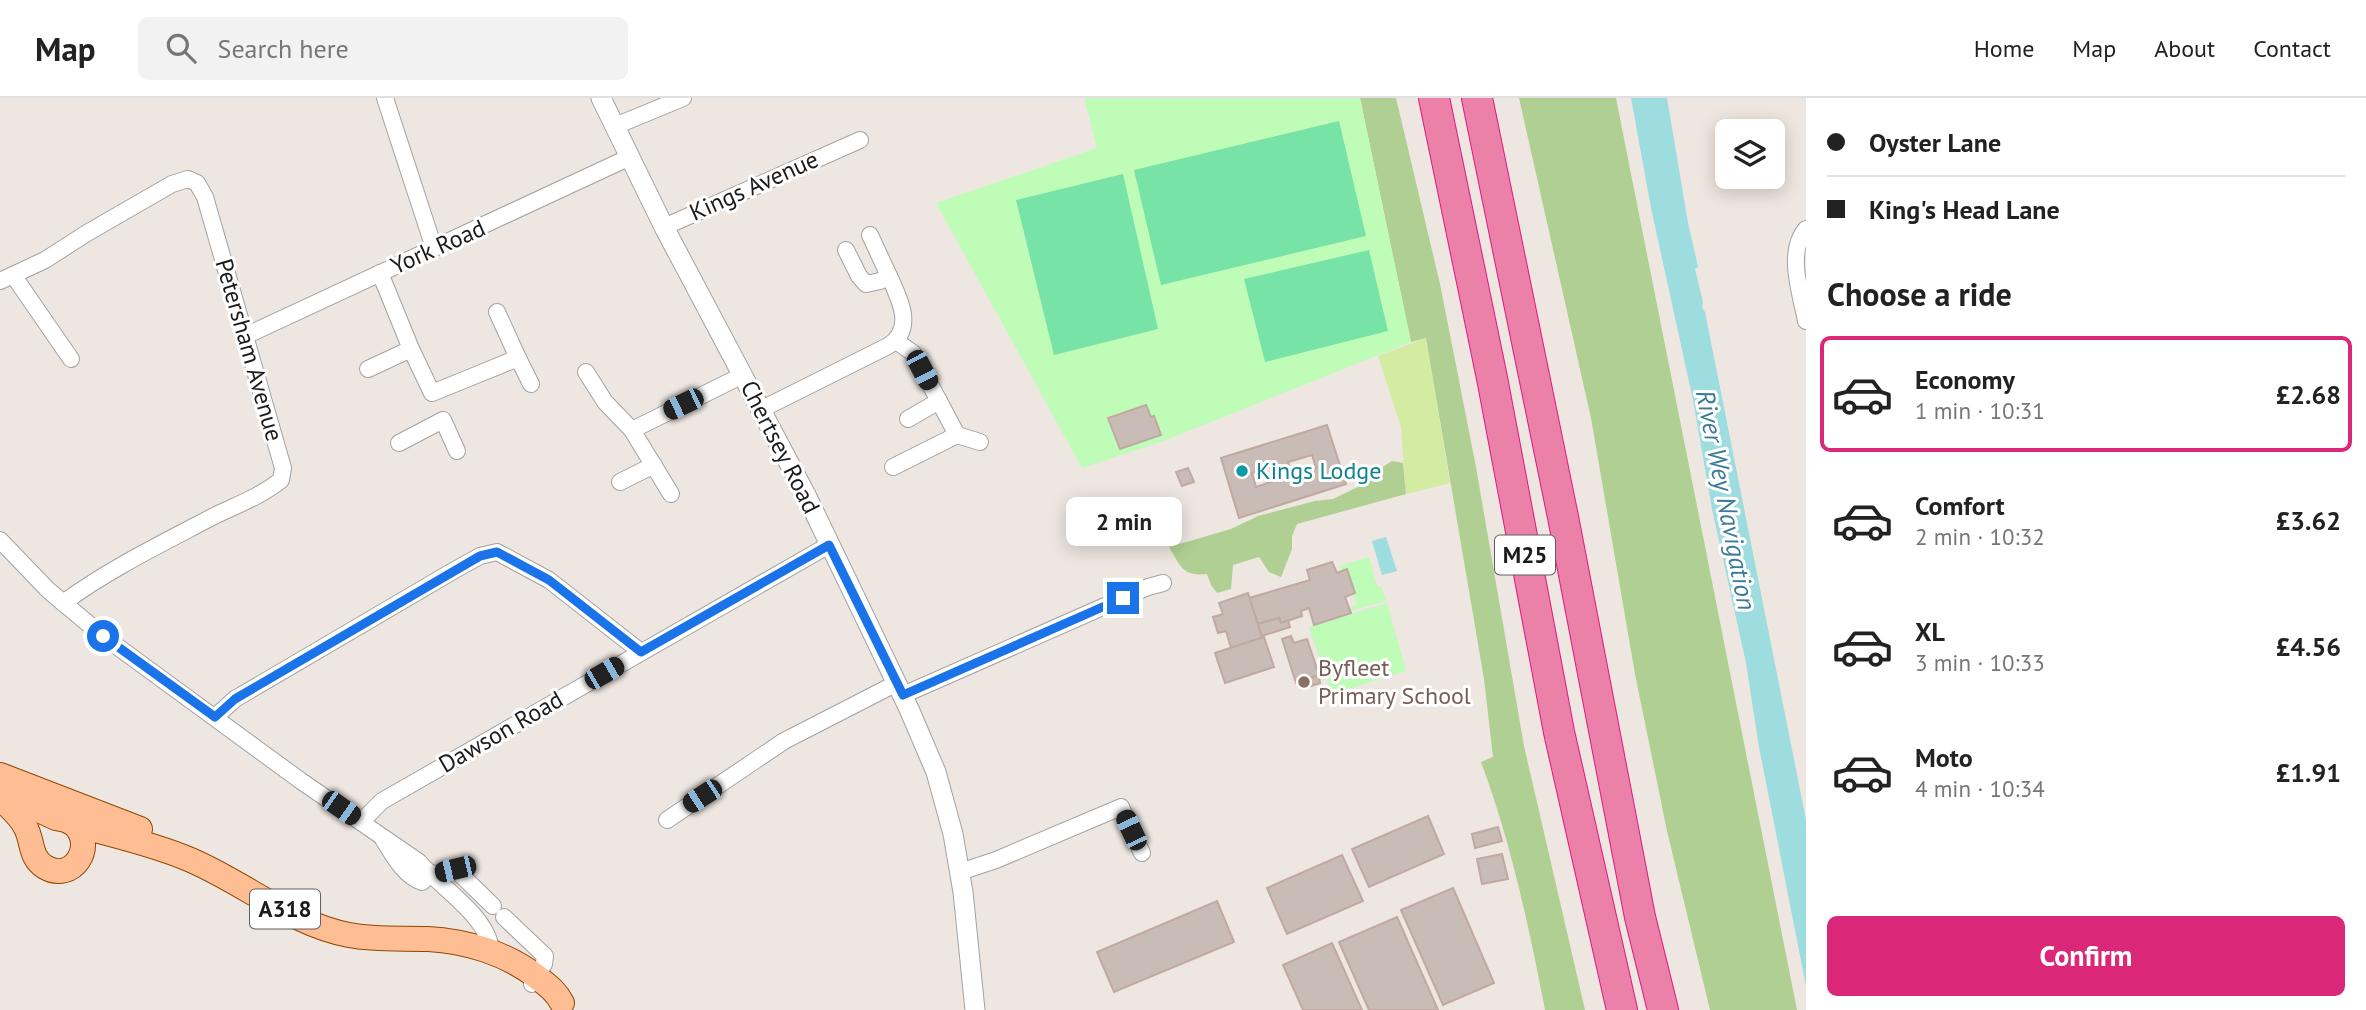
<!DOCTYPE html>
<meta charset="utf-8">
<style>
:root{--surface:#fff;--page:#f2f2f2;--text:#222;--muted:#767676;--line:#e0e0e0;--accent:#db2777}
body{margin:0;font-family:"PT Sans",sans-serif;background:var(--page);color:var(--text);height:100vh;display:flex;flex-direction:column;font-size:26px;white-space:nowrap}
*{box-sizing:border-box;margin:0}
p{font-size:23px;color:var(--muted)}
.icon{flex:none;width:38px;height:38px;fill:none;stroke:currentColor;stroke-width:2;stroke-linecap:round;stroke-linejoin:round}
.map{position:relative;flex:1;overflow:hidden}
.panel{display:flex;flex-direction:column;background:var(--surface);width:560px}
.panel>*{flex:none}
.hud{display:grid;align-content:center;height:154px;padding:0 21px;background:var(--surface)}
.fabs{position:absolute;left:1715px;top:21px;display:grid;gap:14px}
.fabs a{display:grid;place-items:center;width:70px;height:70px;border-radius:10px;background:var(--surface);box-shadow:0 4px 18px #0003;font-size:35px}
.end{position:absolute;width:32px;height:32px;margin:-16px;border:9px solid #1a73e8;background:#fff;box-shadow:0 0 0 4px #fff}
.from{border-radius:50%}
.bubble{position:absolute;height:49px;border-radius:10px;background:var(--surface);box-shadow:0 4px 18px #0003;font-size:23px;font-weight:700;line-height:49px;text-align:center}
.car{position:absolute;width:21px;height:42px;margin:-21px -10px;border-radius:9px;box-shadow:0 0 5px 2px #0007;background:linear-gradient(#222 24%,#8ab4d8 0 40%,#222 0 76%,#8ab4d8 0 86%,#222 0)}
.hud b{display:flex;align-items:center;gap:24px;height:66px;font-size:26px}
.hud b+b{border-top:2px solid var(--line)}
.hud i{width:18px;height:18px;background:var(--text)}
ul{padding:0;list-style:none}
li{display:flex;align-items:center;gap:21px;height:116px;margin:0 14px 10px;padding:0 7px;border:4px solid transparent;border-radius:10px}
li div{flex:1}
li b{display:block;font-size:26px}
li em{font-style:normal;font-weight:700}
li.selected{border-color:var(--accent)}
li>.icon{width:63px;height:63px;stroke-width:1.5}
h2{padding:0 21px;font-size:32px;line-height:84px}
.primary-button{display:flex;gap:14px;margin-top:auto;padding:14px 21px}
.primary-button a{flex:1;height:80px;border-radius:10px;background:var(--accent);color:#fff;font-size:28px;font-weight:700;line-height:80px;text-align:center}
header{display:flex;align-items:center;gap:42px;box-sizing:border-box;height:98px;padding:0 35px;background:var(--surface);border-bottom:2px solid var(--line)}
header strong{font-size:33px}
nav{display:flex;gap:38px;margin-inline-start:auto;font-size:24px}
.search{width:490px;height:63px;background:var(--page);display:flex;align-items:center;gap:18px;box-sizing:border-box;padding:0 24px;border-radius:10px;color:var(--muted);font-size:26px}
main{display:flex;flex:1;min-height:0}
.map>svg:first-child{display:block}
.grass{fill:#d4eca1}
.forest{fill:#afd092}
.park{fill:#bffcb8}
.pitch{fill:#78e3a6}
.water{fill:#9ddcdf}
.building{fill:#c9bbb6;stroke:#c0a9a1;stroke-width:2;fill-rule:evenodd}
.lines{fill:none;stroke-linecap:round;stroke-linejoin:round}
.minor-casing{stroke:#a2a2a2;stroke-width:18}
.tertiary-casing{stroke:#a2a2a2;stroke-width:21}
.primary-casing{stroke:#924700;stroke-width:26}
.motorway-casing{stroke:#df1981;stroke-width:32}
.minor{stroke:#fff;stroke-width:16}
.tertiary{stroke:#fff;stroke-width:19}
.primary{stroke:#ffbd93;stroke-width:24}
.motorway{stroke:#eb81a8;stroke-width:30}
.route{stroke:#1a73e8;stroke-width:9}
.culture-dot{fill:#0f9aa8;stroke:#fff;stroke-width:2.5}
.education-dot{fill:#8d6e63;stroke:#fff;stroke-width:2.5}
.labels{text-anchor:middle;stroke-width:6;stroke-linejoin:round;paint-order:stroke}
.shield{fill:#fff;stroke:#5f5f5f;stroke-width:2}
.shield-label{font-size:23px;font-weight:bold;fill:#1b1b1b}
.street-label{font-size:24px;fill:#1b1b1b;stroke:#fff}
.culture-label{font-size:24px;fill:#0d838f;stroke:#fff;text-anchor:start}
.education-label{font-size:24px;fill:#785e54;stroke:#fff;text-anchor:start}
.water-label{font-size:26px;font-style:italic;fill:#3c7a97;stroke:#fff}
</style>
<header>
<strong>Map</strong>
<div class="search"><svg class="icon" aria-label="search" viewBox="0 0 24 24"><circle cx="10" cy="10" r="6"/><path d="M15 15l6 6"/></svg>Search here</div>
<nav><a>Home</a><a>Map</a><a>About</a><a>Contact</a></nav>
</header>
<main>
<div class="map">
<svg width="1806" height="912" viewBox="0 0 1806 912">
<rect width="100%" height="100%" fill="#eee6e0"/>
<!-- grass -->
<polygon class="grass" points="1426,240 1450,385 1406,396 1401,329 1378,258"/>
<!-- forest -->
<g class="forest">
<path d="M1360 0H1396L1440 186 1476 369 1524 648 1585 912H1545C1529 829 1511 744 1481 664L1493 659 1484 581 1426 240 1411 244Z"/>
<polygon points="1519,0 1616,0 1797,912 1710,912 1667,733 1635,576 1591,320"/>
<path d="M1392 363 1403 365 1406 396 1297 426 1292 438V451L1281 479 1269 474 1259 459 1233 467 1231 491 1217 495 1211 487 1207 476C1182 479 1180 467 1169 449L1231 431 1258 418 1315 403 1333 401 1362 387 1378 372Z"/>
</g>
<!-- park -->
<g class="park">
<polygon points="1084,0 1360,0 1411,244 1163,343 1082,370 936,105 1097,50"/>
<polygon points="1369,459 1377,488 1381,488 1386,503 1350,513 1349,510 1357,507 1353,496 1355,495 1347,472 1343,473 1339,468"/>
<polygon points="1387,505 1406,573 1332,596 1309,529"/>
</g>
<!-- pitch -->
<g class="pitch">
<polygon points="1339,23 1366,138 1161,187 1134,72"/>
<polygon points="1123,76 1158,231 1054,257 1016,102"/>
<polygon points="1369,152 1388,233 1265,264 1244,181"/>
</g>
<!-- water -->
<g class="water">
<polygon points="1631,0 1667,0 1688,125 1697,164 1698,169 1695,171 1703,204 1702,210 1705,214 1806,722 1806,888 1759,649 1746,565 1712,411 1693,302 1651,110"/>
<polygon points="1386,439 1397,473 1382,477 1372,443"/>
</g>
<!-- building -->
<g class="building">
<polygon points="1146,307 1151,319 1154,318 1161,337 1120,351 1108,320"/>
<path d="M1327 327 1346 386 1239 420 1221 360ZM1312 357 1316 370 1292 378 1288 364ZM1276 367 1280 381 1256 389 1252 375Z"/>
<polygon points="1188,370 1194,384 1182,388 1176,374"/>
<polygon points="1332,464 1337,475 1347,471 1355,495 1345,499 1351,515 1314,527 1309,510 1301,513 1302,518 1281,525 1279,520 1258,526 1249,500 1310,482 1307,472"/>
<polygon points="1248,495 1262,540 1231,550 1226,533 1218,535 1213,519 1223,516 1219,505"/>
<polygon points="1279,520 1281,525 1288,522 1290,529 1262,538 1258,526"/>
<polygon points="1291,538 1294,545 1307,541 1319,577 1296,585 1282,541"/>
<polygon points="1264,539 1274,569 1225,585 1215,555"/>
<polygon points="1319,577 1320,585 1302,591 1299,584"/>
<polygon points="1428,718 1444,756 1369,789 1352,751"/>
<polygon points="1498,729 1502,743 1475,750 1472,736"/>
<polygon points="1502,756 1508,781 1482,786 1477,761"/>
<polygon points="1342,757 1363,803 1287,836 1267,790"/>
<polygon points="1453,790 1494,885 1443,907 1401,812"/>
<polygon points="1217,803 1234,844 1114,894 1097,854"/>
<polygon points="1397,819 1438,912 1369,912 1339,844"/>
<polygon points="1332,845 1362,912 1303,912 1283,867"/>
</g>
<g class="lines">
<defs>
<g id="minor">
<polyline points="385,0 434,150"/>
<polyline points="615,28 683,0"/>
<polyline points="664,129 860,42"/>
<path d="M1806 131C1786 154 1801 196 1806 223"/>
<polyline points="870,137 889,178"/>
<polyline points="13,177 71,261"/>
<path d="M0 183 45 162 87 135 172 86 188 81 197 85 205 99 283 370 281 382C261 398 237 407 214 418 163 445 109 471 63 505"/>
<polyline points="497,214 518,260"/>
<polyline points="245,238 630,59"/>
<polyline points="896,243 913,255 939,303 908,321"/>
<polyline points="411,251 432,295 518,260 531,286"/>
<polyline points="368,271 411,251 380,175"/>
<polyline points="586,274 605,304 632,332 743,277"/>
<path d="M762 311 888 248C916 231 899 200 889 178L880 183 866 186 859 178 846 152"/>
<polyline points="632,332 671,396"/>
<polyline points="957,337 980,344"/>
<polyline points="399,345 443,322 457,353"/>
<polyline points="893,369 957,337 939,303"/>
<polyline points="620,384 654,367"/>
<path d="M0 442 48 492 103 538 301 683 419 764C441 790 489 819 491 853"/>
<polyline points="903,597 1148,489 1163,485"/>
<polyline points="215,619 235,601 453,473 480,458 497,454 549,482 641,554"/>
<polyline points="667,722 784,643 897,585"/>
<polyline points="361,724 382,703 829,447"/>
<path d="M383 741C393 757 404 778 422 784L430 777 455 771 493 808"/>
<polyline points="960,774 996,762 1121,709 1142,755"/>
<polyline points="504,819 545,858 544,866 532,886"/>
</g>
<polyline id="tertiary" points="601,0 664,129 807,399 909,611 936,674 953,736 963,794 975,912"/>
<g id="primary">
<polyline points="0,677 140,731"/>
<path d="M0 694 56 720 66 722 74 726C111 737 150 745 186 760 241 782 290 826 349 837 375 842 401 840 428 841 466 843 506 855 537 879 547 887 556 893 562 905"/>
<path d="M1 701C10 709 21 719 26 730 33 744 30 760 45 769 72 785 97 749 74 726"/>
</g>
<g id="motorway">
<polyline points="1434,0 1492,280 1559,634 1622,912"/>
<polyline points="1477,0 1563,419 1640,819 1663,912"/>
</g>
</defs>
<!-- minor casing -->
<use href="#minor" class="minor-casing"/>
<!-- tertiary casing -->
<use href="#tertiary" class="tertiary-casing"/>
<!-- primary casing -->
<use href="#primary" class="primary-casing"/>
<!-- motorway casing -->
<use href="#motorway" class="motorway-casing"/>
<!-- minor -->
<use href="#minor" class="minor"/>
<!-- tertiary -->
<use href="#tertiary" class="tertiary"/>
<!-- primary -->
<use href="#primary" class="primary"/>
<!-- motorway -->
<use href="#motorway" class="motorway"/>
</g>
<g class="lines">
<!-- route -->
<polyline class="route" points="103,538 215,619 235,601 480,458 497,454 549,482 641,554 829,447 903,597 1123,500"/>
</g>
<!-- markers -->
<circle class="culture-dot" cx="1242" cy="373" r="7"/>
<circle class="education-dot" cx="1304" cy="584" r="7"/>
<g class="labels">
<!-- shield labels -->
<g class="shield">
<rect x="1495" y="437.5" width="60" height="39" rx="5"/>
<rect x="250" y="791.5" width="70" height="39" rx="5"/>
</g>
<g class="shield-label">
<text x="1525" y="465">M25</text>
<text x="285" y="819">A318</text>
</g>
<!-- street labels -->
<g class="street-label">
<text transform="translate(754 88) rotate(-24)" y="8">Kings Avenue</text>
<text transform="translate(438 149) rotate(-24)" y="8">York Road</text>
<text transform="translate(249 252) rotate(74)" y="8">Petersham Avenue</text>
<text transform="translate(780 349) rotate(63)" y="8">Chertsey Road</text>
<text transform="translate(501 634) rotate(-30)" y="8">Dawson Road</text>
</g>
<!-- culture labels -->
<g class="culture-label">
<text x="1256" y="381">Kings Lodge</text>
</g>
<!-- education labels -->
<g class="education-label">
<text x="1318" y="578">Byfleet<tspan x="1318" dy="28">Primary School</tspan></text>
</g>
<!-- water labels -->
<g class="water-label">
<text transform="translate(1726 402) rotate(79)" y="9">River Wey Navigation</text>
</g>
</g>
</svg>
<div class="fabs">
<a><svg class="icon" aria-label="layers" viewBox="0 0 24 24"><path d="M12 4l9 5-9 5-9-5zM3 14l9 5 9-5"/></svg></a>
</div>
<i class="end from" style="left:103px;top:538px"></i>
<i class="end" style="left:1123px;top:500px"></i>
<div class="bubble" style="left:1066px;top:399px;width:116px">2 min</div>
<i class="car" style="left:922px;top:272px;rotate:152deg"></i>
<i class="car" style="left:683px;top:306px;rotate:244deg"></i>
<i class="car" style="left:604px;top:575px;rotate:60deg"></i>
<i class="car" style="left:702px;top:698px;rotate:237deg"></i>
<i class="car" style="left:341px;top:710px;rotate:125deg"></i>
<i class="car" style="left:1131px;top:732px;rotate:335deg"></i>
<i class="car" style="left:455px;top:771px;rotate:257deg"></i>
</div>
<section class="panel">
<div class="hud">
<b><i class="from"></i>Oyster Lane</b>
<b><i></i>King's Head Lane</b>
</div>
<h2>Choose a ride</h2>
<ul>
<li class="selected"><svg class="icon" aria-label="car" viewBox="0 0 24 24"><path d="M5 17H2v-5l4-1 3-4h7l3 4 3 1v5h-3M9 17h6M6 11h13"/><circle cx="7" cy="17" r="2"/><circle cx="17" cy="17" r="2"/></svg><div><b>Economy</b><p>1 min · 10:31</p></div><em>£2.68</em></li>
<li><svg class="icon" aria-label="car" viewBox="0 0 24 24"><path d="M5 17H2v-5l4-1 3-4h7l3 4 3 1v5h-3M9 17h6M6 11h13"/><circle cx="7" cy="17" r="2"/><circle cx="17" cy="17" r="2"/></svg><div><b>Comfort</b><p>2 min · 10:32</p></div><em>£3.62</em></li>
<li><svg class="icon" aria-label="car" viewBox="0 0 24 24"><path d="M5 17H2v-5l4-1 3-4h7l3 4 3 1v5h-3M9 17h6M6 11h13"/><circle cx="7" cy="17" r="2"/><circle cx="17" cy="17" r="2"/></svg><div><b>XL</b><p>3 min · 10:33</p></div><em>£4.56</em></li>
<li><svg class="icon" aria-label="car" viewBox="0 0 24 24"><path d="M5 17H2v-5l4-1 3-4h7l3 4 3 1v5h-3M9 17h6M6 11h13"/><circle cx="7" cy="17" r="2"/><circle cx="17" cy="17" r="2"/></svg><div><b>Moto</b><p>4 min · 10:34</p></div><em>£1.91</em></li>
</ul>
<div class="primary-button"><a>Confirm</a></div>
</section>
</main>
